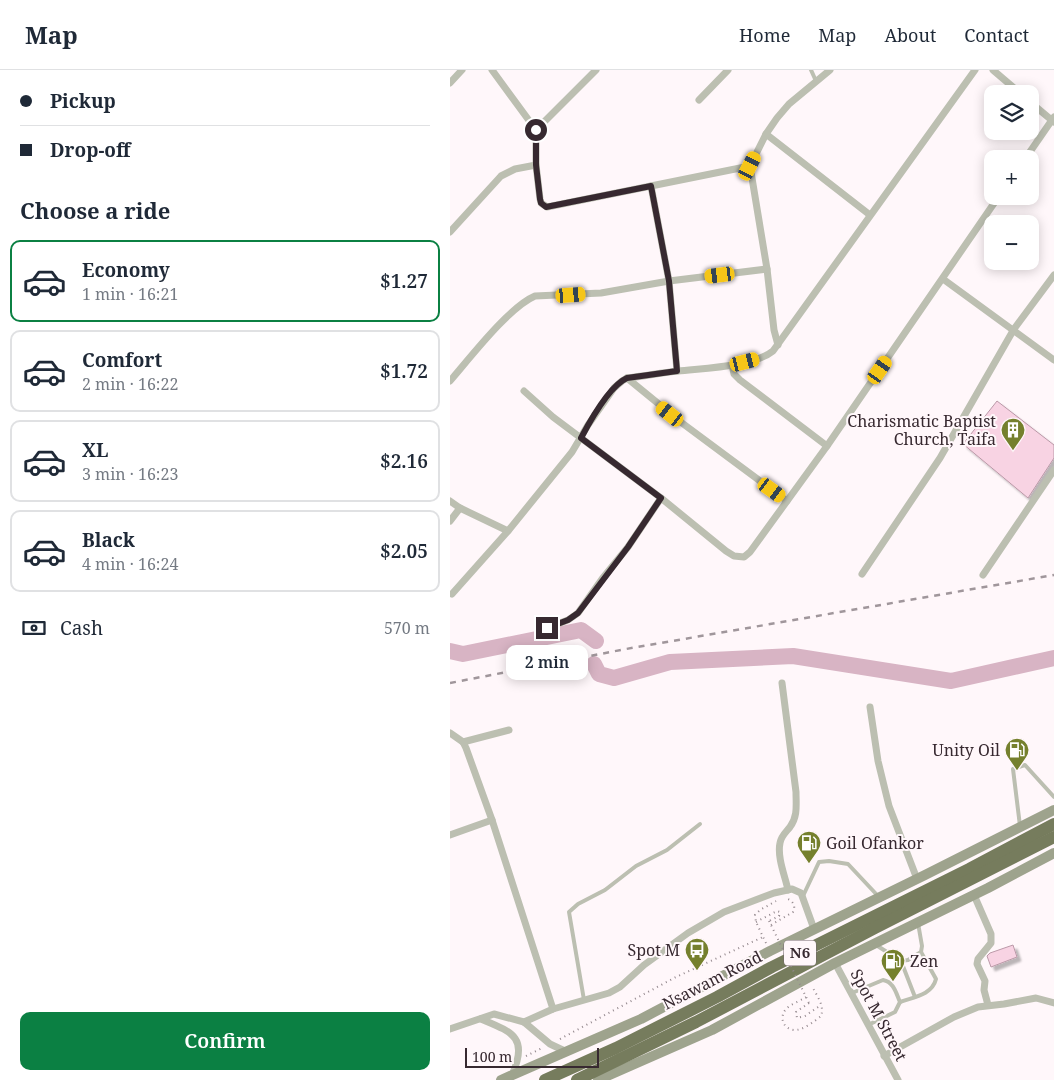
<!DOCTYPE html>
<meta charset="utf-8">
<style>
:root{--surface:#fff;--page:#f6f6f7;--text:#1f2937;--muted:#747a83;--line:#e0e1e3;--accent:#0b8043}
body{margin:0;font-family:"Noto Serif",serif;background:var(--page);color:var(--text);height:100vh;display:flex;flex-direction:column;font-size:19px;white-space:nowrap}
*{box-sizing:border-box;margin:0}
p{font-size:16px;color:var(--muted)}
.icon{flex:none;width:28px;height:28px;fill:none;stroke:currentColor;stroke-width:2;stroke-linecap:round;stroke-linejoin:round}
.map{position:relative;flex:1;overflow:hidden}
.side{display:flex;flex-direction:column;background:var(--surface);width:450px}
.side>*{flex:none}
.banner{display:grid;align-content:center;height:110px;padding:0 20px;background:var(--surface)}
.buttons{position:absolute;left:534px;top:15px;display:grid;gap:10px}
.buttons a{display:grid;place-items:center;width:55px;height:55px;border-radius:10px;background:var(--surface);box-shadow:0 2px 12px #0003;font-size:25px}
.scale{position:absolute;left:15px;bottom:12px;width:134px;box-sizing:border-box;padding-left:5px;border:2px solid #372930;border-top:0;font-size:14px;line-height:18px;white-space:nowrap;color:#372930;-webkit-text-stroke:4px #fff7fa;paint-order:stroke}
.end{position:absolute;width:22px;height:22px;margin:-11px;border:6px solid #372930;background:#fff;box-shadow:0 0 0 2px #fff}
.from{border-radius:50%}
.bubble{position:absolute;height:35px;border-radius:10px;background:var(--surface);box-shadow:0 2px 12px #0003;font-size:16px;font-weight:600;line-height:35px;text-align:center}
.car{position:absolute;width:15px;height:30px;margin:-15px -8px;border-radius:6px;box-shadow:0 0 4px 1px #0007;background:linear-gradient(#f5c518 24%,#345 0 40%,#f5c518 0 76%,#345 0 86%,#f5c518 0)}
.banner b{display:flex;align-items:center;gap:18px;height:48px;font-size:19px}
.banner b+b{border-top:1px solid var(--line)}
.banner i{width:12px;height:12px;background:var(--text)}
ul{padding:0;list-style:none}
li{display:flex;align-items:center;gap:15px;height:82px;margin:0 10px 8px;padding:0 10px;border:2px solid var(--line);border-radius:10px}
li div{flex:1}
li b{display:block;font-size:19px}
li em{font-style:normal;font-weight:600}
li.on{border-color:var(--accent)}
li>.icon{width:45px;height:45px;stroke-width:1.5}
h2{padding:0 20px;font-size:22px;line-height:60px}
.pay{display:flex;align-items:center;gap:12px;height:55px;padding:0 20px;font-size:19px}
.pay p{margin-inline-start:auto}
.button{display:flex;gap:10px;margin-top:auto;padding:10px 20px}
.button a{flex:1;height:58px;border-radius:10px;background:var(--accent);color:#fff;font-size:20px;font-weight:600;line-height:58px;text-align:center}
header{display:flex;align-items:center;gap:30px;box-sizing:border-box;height:70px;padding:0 25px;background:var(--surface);border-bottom:1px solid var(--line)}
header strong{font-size:24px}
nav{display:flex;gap:28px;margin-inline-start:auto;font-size:18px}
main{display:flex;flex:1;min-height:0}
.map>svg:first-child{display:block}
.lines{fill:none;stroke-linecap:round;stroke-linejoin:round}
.river{stroke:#d8b4c4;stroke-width:16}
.building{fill:#f8d3e3;stroke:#bb99a8;filter:url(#shadow)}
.path{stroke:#94898e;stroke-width:2;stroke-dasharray:1 4;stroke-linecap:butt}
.lane{stroke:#bcbfb1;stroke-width:4}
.street{stroke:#bcbfb1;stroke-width:7}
.secondary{stroke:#9ea38d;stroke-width:10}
.highway{stroke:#767c5d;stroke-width:12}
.rail{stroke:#a0969b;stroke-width:2.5;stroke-dasharray:6 6;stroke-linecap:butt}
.path-bridge{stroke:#94898e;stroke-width:2;stroke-dasharray:1 4;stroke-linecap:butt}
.route{stroke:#372930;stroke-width:6}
.labels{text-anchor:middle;stroke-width:4;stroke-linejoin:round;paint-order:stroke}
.shield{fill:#fff7fa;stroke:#73676d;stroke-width:1}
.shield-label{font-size:15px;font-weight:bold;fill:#372930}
.poi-label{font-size:16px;fill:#372930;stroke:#fff7fa;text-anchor:end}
.street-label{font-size:16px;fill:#372930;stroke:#fff7fa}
</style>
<header>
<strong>Map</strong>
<nav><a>Home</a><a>Map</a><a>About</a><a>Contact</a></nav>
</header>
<main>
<section class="side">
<div class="banner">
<b><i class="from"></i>Pickup</b>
<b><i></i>Drop-off</b>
</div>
<h2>Choose a ride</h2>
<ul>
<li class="on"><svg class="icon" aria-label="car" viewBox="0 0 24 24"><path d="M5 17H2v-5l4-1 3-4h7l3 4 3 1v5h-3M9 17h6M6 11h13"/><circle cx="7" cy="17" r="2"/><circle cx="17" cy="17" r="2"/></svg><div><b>Economy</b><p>1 min · 16:21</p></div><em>$1.27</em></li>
<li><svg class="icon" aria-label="car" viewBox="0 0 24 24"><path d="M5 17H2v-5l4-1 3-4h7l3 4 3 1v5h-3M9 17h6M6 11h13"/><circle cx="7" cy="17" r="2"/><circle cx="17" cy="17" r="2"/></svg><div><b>Comfort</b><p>2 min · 16:22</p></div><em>$1.72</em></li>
<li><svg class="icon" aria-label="car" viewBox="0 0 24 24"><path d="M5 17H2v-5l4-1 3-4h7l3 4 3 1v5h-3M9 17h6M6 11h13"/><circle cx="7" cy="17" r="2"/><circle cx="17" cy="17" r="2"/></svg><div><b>XL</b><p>3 min · 16:23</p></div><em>$2.16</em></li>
<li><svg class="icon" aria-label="car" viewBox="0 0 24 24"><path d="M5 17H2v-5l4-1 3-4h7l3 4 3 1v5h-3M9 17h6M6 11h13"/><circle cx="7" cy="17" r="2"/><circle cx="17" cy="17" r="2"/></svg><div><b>Black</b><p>4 min · 16:24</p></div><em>$2.05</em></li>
</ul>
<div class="pay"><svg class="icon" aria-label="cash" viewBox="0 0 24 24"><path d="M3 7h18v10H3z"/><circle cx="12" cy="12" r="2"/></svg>Cash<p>570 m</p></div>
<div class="button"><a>Confirm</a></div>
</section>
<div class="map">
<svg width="604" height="1010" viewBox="0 0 604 1010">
<defs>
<filter id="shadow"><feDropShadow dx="4" dy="4" stdDeviation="1" flood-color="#0004"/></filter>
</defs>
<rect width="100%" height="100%" fill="#fff7fa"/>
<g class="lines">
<!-- river -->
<g class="river">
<polyline points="0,581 13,584 131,560 146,571"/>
<polyline points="144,594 149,604 164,608 220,592 343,586 501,611 604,588"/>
</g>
</g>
<!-- building -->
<g class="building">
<polygon points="547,331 604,375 604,388 578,428 513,374"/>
<polygon points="563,875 567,887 541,897 537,886 540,883"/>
</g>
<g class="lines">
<!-- path -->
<g class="path">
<polyline points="306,852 327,841 330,842 329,846 319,851"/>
<path d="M321 855 343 842C346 837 343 831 338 829"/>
<polyline points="316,873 306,852 305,845 310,840 326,831"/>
<path d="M356 927C350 931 341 934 336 939 329 947 333 959 344 960 352 961 365 951 371 946 375 935 366 925 362 916"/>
<polyline points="359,933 346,942 347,948 355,946 371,935"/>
<polyline points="110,969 226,907 313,867"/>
<polyline points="76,986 92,978"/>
</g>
<!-- lane -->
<g class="lane">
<polyline points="361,0 366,11"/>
<polyline points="570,756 563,699 575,695 604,727"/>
<polyline points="353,826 369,792 379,791 398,794 428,826"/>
<polyline points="426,875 451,891 458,890 471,882 472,876 468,853"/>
<polyline points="451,891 465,927"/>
<path d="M402 923 433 910C444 912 446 923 450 932L445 942 418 955"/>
<polyline points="134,930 119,842 128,834 155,820 186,796 217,780 250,754"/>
<path d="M450 932C464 927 482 925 486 909L471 882"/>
</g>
<!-- street -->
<g class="street">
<polyline points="42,0 86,60 86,95 90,129 91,133 97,137 300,96"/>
<polyline points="543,0 571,24"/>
<polyline points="0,13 12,0"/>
<polyline points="249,30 278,0"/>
<polyline points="580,32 604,52"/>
<polyline points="86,60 146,0"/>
<polyline points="316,64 420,145"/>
<polyline points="575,89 604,47"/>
<polyline points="201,116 219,211 227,301"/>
<polyline points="0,162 51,106 65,99 86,95"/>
<polyline points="493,209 604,290"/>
<polyline points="328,275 324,260 317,199 300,96 316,64 327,48 339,34 380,0"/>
<polyline points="282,295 284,304 290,310 377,376"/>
<polyline points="177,308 232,353 337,431"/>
<path d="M0 311C20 288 59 237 85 226L151 223 219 211 317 199"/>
<polyline points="74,321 103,347 211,428 276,481 284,486 294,487 300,482 377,376 549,126"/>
<polyline points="0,431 10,438 58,461"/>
<polyline points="0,451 10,438"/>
<polyline points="412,504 490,388 564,259 604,205"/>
<polyline points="533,505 604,400"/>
<path d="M2 524 58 461 122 382 138 355 164 318 172 311 177 308C194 306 211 303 228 301 254 298 303 297 323 281L525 0"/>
<polyline points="97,558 118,550 128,543 152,509 178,477 211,428"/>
<path d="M332 613 346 722C346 735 348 746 340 757 336 762 331 766 330 773 327 787 335 806 338 820"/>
<polyline points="420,637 428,691 439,736 467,809"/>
<polyline points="0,663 13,672 16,678 42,750 103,939"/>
<polyline points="13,672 59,660"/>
<polyline points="0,765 42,750"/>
<polyline points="524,825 541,864 541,873 528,889 527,894 535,911 534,920 538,935"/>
<polyline points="385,893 448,1010"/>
<path d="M31 949C62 962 79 967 62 1005"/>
<polyline points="74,952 103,939 159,923 170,917 194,895 238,863 274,842 324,823 342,819 351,823 364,859"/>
<polyline points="0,959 44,944 74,952 100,974 117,982"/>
<polyline points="434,986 504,947 528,937 554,934 586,928 604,933"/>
</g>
<!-- secondary -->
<g class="secondary">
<polyline points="51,1010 191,949 320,881 475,805 604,740"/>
<polyline points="148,1010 262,960 385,893 538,818 604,783"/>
</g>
<!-- highway -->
<g class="highway">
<polyline points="95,1010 166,978 267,927 322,897 519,799 604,754"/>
<polyline points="127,1010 246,952 425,858 604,767"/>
</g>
<!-- rail -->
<polyline class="rail" points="0,613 176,579 604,505"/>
<!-- path-bridge -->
<polyline class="path-bridge" points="319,851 359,933"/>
</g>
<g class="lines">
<!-- route -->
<path class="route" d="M86 60V95L90 129 91 133 96 137 201 116 219 211 227 301 177 308C159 316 140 351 131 368L211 428 178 477 128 543 118 550 97 558"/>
</g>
<!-- icons -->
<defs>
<symbol id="building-pin" viewBox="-11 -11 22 30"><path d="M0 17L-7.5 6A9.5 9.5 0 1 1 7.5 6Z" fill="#75802d" stroke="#fff7fa"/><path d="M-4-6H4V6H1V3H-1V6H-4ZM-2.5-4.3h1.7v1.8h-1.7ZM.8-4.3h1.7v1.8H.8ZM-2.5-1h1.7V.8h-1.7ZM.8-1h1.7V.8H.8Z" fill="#fff"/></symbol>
<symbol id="fuel-pin" viewBox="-11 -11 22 30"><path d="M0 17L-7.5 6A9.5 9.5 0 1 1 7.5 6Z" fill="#75802d" stroke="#fff7fa"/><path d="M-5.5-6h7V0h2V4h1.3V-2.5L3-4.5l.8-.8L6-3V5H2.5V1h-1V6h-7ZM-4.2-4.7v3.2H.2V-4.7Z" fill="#fff"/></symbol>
<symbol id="bus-pin" viewBox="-11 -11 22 30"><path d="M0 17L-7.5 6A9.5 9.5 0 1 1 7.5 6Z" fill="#75802d" stroke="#fff7fa"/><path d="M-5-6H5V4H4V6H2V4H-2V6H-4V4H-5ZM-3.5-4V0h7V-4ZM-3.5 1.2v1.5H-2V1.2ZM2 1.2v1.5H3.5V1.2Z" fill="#fff"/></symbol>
</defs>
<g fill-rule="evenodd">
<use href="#building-pin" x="549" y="346" width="28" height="38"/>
<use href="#fuel-pin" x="553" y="666" width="28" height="38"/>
<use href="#fuel-pin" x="345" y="759" width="28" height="38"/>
<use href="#bus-pin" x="233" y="866" width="28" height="38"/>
<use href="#fuel-pin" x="429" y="877" width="28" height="38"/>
</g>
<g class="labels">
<!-- shield labels -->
<rect class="shield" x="334" y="870.5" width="32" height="25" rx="4"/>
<g class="shield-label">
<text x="350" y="888">N6</text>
</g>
<!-- poi labels -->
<g class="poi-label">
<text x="546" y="357">Charismatic Baptist<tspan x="546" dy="18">Church, Taifa</tspan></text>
<text x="550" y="686">Unity Oil</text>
<text x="376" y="779" text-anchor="start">Goil Ofankor</text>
<text x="230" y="886">Spot M</text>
<text x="460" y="897" text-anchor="start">Zen</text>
</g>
<!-- street labels -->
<g class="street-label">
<text transform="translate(262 910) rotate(-27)" y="6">Nsawam Road</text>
<text transform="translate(429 945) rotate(62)" y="6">Spot M Street</text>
</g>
</g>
</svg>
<div class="buttons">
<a><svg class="icon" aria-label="layers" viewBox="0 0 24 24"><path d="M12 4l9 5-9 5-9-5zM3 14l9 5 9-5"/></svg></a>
<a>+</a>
<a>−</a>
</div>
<div class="scale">100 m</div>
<i class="end from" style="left:86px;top:60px"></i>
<i class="end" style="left:97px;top:558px"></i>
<div class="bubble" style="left:56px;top:575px;width:82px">2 min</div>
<i class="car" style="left:300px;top:96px;rotate:27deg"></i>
<i class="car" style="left:270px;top:205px;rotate:263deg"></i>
<i class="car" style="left:121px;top:225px;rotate:86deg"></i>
<i class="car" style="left:295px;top:292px;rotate:76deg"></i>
<i class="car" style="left:430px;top:300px;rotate:35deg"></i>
<i class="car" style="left:220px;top:344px;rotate:308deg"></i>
<i class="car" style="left:322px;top:420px;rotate:126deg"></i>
</div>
</main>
